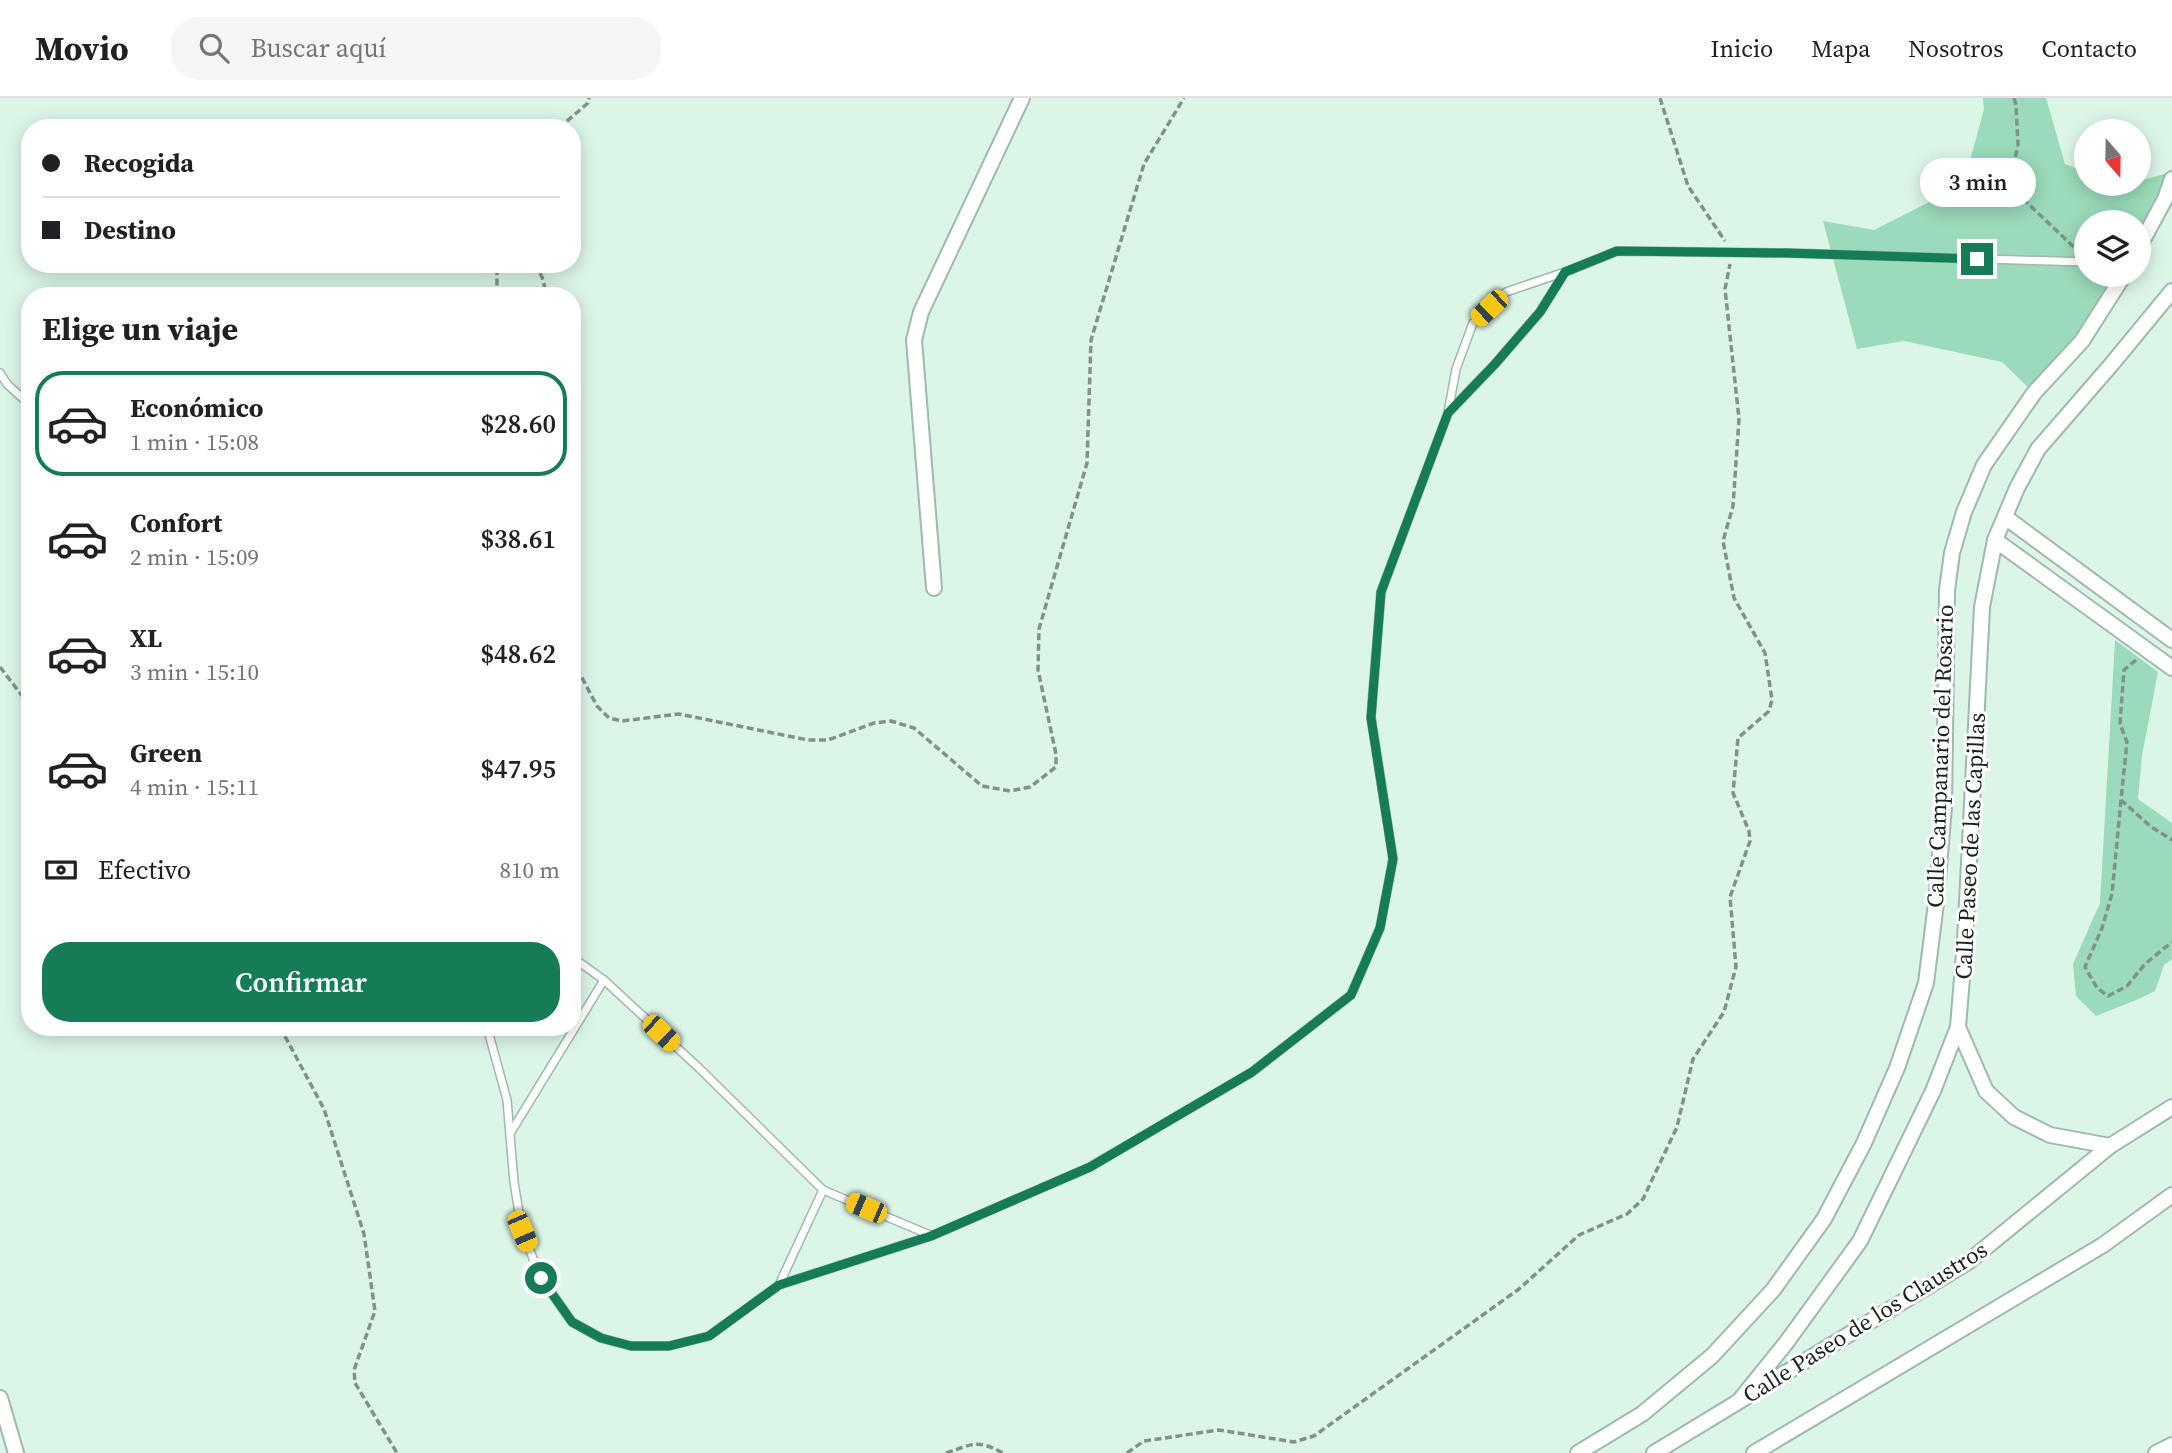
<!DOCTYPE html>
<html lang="es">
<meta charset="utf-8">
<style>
:root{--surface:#fff;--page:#f6f6f6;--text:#202124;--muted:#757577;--line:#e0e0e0;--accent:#167c55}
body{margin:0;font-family:"Source Serif 4",serif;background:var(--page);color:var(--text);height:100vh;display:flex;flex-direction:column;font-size:26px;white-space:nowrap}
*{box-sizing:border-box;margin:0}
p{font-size:23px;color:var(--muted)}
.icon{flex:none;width:38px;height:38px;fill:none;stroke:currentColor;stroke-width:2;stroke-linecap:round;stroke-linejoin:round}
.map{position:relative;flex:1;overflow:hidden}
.drawer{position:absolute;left:21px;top:189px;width:560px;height:749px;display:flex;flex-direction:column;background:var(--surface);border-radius:28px;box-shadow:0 4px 18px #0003}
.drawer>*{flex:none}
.banner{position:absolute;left:21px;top:21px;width:560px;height:154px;border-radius:28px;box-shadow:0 4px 18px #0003;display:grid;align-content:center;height:154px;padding:0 21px;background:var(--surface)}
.needle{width:46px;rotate:160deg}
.tools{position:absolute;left:2074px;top:21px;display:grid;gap:14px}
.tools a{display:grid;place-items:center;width:77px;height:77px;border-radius:50%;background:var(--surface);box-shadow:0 4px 18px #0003;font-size:35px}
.end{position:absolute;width:32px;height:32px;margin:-16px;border:9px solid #167c55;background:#fff;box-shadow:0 0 0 4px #fff}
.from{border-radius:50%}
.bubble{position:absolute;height:49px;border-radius:24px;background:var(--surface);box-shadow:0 4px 18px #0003;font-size:23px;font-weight:600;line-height:49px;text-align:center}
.car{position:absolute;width:21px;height:42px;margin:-21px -10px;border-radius:9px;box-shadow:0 0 5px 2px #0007;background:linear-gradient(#f5c518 24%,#345 0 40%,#f5c518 0 76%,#345 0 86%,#f5c518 0)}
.banner b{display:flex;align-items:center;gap:24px;height:66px;font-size:26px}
.banner b+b{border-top:2px solid var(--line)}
.banner i{width:18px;height:18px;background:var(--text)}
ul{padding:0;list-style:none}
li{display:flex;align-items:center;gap:21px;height:105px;margin:0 14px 10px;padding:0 7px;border:4px solid transparent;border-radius:28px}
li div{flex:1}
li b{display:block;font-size:26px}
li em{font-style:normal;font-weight:600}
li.current{border-color:var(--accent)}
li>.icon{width:63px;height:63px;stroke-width:1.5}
h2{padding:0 21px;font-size:32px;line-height:84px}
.pay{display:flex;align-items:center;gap:18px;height:77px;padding:0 21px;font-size:26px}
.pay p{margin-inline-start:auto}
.primary-button{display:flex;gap:14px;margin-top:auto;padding:14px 21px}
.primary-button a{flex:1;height:80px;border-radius:28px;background:var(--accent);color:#fff;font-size:28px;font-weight:600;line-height:80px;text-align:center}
header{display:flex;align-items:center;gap:42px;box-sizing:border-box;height:98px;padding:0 35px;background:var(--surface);border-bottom:2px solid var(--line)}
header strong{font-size:33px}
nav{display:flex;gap:38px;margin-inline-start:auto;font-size:24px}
.search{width:490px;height:63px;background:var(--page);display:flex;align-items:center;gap:18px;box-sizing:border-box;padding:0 24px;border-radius:28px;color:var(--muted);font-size:26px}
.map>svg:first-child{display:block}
.green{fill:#9bdaba}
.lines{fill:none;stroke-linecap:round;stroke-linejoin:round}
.service-casing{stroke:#9fb9ab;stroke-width:10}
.minor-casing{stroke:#9fb9ab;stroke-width:18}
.path{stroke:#809389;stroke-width:3.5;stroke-dasharray:7 3.5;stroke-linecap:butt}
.service{stroke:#fff;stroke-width:7}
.minor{stroke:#fff;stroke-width:14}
.route{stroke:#167c55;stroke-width:9}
.labels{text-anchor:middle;stroke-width:6;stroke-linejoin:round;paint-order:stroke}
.street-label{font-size:23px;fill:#19231d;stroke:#fff}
</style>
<header>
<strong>Movio</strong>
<div class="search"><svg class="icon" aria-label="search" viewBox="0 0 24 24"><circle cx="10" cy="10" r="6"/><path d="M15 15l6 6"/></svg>Buscar aquí</div>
<nav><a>Inicio</a><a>Mapa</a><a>Nosotros</a><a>Contacto</a></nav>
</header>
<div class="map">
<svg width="2172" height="1355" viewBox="0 0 2172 1355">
<rect width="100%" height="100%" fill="#dbf6e7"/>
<!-- green -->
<g class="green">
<polygon points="1983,0 2046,0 2065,66 2086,74 2086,86 2138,86 2139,83 2172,74 2172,81 2139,151 2138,124 2086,124 2086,177 2124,177 2034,295 2002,264 1904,243 1857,251 1823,123 1874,132 1941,98 1968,70 1984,11"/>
<polygon points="2115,542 2158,574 2142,658 2138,701 2172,725 2172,861 2164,867 2155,893 2136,902 2096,918 2076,898 2073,866 2100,805"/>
</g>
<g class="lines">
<defs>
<g id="service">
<polyline points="0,275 7,286 30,307"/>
<polyline points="1448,315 1456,271 1473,225 1506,194 1565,174"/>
<polyline points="572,859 604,882 699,970 823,1092 930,1137"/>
<polyline points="487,929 507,1002 514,1084 522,1133 541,1180 572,1224 601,1240 631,1248 669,1248 709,1238 779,1187 931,1138 1090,1069 1252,974 1351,897 1380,830 1393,761 1371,619 1381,494 1448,315 1495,266 1540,214 1565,174 1617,153 1787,155 2086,164"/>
<polyline points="511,1034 604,882"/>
<polyline points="779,1187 823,1092"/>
</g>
<g id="minor">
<polyline points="2138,151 2165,101 2172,81"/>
<polyline points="2005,419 2172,542"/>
<polyline points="1995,442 2172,570"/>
<polyline points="934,490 914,242 921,214 1022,0"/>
<polyline points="1958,929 1986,993 2014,1019 2050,1037 2110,1048"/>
<polyline points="0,1300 16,1355"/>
<polyline points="1740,1302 1786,1245 1860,1143 1933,993 1958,929 1965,843 1982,509 1995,442 2017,390 2038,351 2111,267 2172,193"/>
<polyline points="1578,1355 1642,1316 1712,1258 1773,1192 1824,1121 1864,1045 1897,970 1926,885 1936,805 1944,709 1947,492 1952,455 1964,414 1984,367 2034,295 2082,243 2124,177"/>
<polyline points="1654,1355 1968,1164 2110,1048 2172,1009"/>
<polyline points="1754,1355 2103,1147 2172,1097"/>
<polyline points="2156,1355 2172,1347"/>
</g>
</defs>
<!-- service casing -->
<use href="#service" class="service-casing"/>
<!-- minor casing -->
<use href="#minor" class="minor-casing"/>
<!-- path -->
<g class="path">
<polyline points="1660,0 1688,88 1725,143"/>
<polyline points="2014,0 2016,7 2018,47 2011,78 2020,98 2077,152"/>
<polyline points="559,30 588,5 589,0"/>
<polyline points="535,166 542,179 547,198"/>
<polyline points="497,198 497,166"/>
<polyline points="572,561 597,608 609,620 622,623 679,616 808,642 828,642 874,625 891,623 914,630 982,688 1010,693 1030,689 1056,669 1056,656 1038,572 1039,531 1087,365 1091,242 1144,66 1184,0"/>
<polyline points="2136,562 2124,572 2120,626 2127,644 2121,702 2150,728 2172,742"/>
<polyline points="0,569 30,608"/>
<polyline points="2121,702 2112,796 2102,830 2085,869 2097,890 2108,898 2127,888 2145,866 2172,844"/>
<polyline points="280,929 324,1011 364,1136 375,1213 354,1272 355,1285 397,1355"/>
<path d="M946 1355C973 1346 977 1341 1003 1355"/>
<polyline points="1127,1355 1144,1343 1219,1332 1294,1344 1314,1338 1519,1191 1579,1137 1627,1116 1643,1101 1677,1029 1693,961 1724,914 1736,869 1730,799 1750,743 1749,733 1733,695 1738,640 1769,613 1772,602 1765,555 1734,500 1723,443 1733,408 1739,321 1725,191 1730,166"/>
</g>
<!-- service -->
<use href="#service" class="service"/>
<!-- minor -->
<use href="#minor" class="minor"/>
</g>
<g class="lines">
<!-- route -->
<polyline class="route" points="541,1180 572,1224 601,1240 631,1248 669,1248 709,1238 779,1187 931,1138 1090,1069 1252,974 1351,897 1380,830 1393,761 1371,620 1381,494 1448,315 1495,266 1540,214 1565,174 1617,153 1787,155 1977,161"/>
</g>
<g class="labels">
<!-- street labels -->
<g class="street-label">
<text transform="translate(1940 658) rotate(-88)" y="8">Calle Campanario del Rosario</text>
<text transform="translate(1970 748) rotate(-87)" y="8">Calle Paseo de las Capillas</text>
<text transform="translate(1865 1224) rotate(-32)" y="8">Calle Paseo de los Claustros</text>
</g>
</g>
</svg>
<div class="tools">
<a><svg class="needle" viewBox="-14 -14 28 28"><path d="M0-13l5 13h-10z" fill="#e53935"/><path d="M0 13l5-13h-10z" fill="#757577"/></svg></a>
<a><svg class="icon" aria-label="layers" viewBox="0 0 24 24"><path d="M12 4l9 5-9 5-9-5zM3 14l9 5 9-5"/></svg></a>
</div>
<i class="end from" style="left:541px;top:1180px"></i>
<i class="end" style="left:1977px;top:161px"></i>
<div class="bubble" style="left:1920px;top:60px;width:116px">3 min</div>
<i class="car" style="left:1489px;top:210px;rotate:227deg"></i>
<i class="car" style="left:661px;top:935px;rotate:133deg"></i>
<i class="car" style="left:866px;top:1110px;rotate:293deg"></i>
<i class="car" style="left:522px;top:1133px;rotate:157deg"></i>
<div class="banner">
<b><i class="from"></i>Recogida</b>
<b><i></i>Destino</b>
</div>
<section class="drawer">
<h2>Elige un viaje</h2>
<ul>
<li class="current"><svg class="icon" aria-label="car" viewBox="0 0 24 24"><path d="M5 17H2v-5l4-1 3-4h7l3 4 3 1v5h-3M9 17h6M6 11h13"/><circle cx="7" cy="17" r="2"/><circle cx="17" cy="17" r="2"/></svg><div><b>Económico</b><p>1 min · 15:08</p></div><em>$28.60</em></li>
<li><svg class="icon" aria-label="car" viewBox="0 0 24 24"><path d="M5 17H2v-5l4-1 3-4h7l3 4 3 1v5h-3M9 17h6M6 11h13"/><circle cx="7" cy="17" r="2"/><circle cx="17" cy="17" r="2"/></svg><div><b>Confort</b><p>2 min · 15:09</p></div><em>$38.61</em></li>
<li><svg class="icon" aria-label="car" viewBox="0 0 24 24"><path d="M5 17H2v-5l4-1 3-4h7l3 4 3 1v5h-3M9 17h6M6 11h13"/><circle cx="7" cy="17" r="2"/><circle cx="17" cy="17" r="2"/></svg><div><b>XL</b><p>3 min · 15:10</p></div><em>$48.62</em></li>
<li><svg class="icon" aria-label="car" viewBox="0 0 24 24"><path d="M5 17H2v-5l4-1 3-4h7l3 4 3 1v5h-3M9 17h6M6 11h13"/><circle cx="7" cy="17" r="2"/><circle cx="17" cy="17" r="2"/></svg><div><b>Green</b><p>4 min · 15:11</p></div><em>$47.95</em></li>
</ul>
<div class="pay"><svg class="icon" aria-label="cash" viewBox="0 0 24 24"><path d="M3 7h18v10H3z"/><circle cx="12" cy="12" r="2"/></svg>Efectivo<p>810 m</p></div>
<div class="primary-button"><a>Confirmar</a></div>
</section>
</div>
